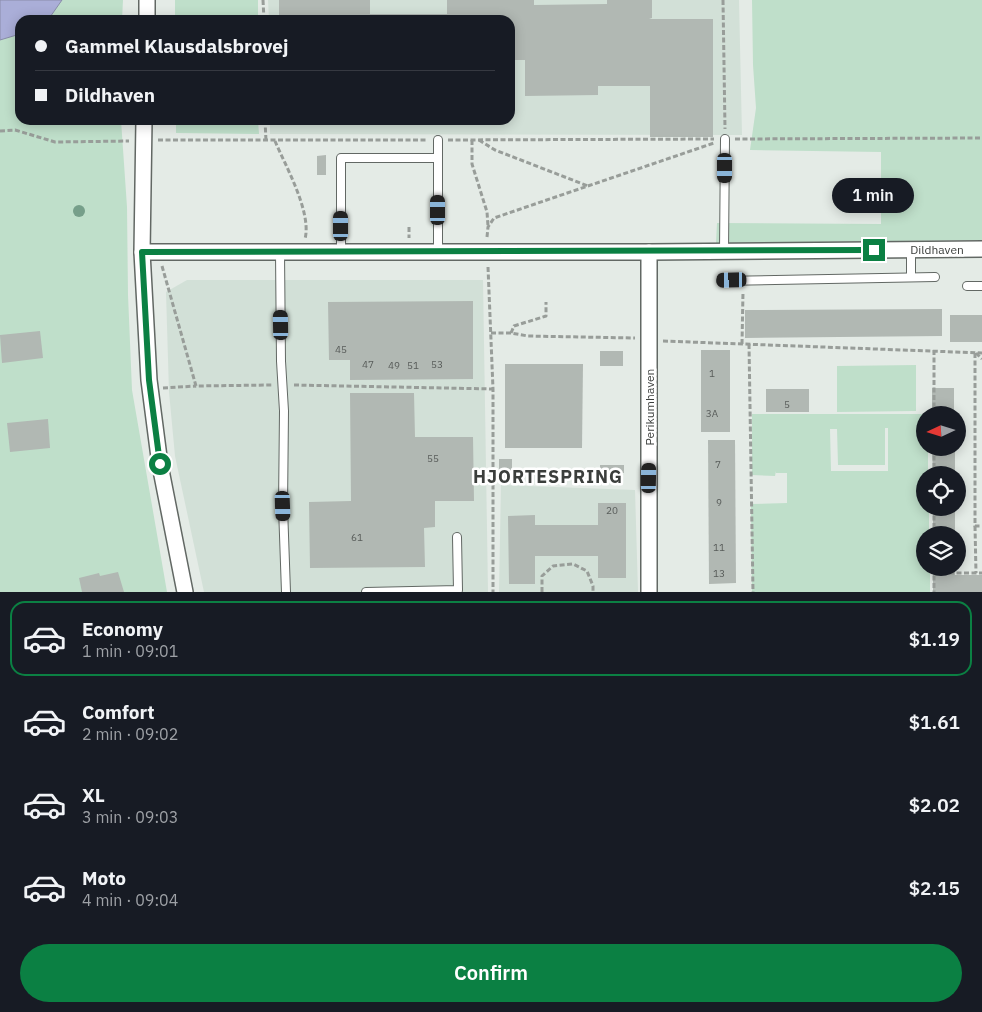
<!DOCTYPE html>
<meta charset="utf-8">
<style>
:root{--surface:#171b24;--page:#20242c;--text:#f1f3f6;--muted:#9ea1a6;--line:#363941;--accent:#0b8043}
body{margin:0;font-family:"IBM Plex Sans",sans-serif;background:var(--page);color:var(--text);height:100vh;display:flex;flex-direction:column;font-size:19px;white-space:nowrap}
*{box-sizing:border-box;margin:0}
p{font-size:16px;color:var(--muted)}
.icon{flex:none;width:28px;height:28px;fill:none;stroke:currentColor;stroke-width:2;stroke-linecap:round;stroke-linejoin:round}
.map{position:relative;height:592px;overflow:hidden}
.sheet{display:flex;flex-direction:column;background:var(--surface);flex:1}
.sheet>*{flex:none}
.hud{position:absolute;left:15px;top:15px;width:500px;height:110px;border-radius:15px;box-shadow:0 2px 12px #0003;display:grid;align-content:center;height:110px;padding:0 20px;background:var(--surface)}
.needle{width:32px;rotate:266deg}
.buttons{position:absolute;left:916px;top:406px;display:grid;gap:10px}
.buttons a{display:grid;place-items:center;width:50px;height:50px;border-radius:50%;background:var(--surface);box-shadow:0 2px 12px #0003;font-size:25px}
.end{position:absolute;width:22px;height:22px;margin:-11px;border:6px solid #0b8043;background:#fff;box-shadow:0 0 0 2px #fff}
.from{border-radius:50%}
.bubble{position:absolute;height:35px;border-radius:18px;background:var(--surface);box-shadow:0 2px 12px #0003;font-size:16px;font-weight:600;line-height:35px;text-align:center}
.car{position:absolute;width:15px;height:30px;margin:-15px -8px;border-radius:6px;box-shadow:0 0 4px 1px #0007;background:linear-gradient(#222 24%,#8ab4d8 0 40%,#222 0 76%,#8ab4d8 0 86%,#222 0)}
.hud b{display:flex;align-items:center;gap:18px;height:48px;font-size:19px}
.hud b+b{border-top:1px solid var(--line)}
.hud i{width:12px;height:12px;background:var(--text)}
ul{padding:9px 0 0;list-style:none}
li{display:flex;align-items:center;gap:15px;height:75px;margin:0 10px 8px;padding:0 10px;border:2px solid transparent;border-radius:15px}
li div{flex:1}
li b{display:block;font-size:19px}
li em{font-style:normal;font-weight:600}
li.active{border-color:var(--accent)}
li>.icon{width:45px;height:45px;stroke-width:1.5}
.cta{display:flex;gap:10px;margin-top:auto;padding:10px 20px}
.cta a{flex:1;height:58px;border-radius:30px;background:var(--accent);color:#fff;font-size:20px;font-weight:600;line-height:58px;text-align:center}
.map>svg:first-child{display:block}
.built{fill:#d2e0d7}
.green{fill:#bfdfca;fill-rule:evenodd}
.water{fill:#aaaed8;stroke:#898ca9}
.building{fill:#b1b8b3}
.lines{fill:none;stroke-linecap:round;stroke-linejoin:round}
.service-casing{stroke:#626864;stroke-width:10}
.minor-casing{stroke:#626864;stroke-width:18}
.path{stroke:#989d99;stroke-width:3;stroke-dasharray:5 2.5;stroke-linecap:butt}
.service{stroke:#fff;stroke-width:8}
.minor{stroke:#fff;stroke-width:15}
.tree{fill:#769f8a}
.route{stroke:#0b8043;stroke-width:6}
.labels{text-anchor:middle;stroke-width:5;stroke-linejoin:round;paint-order:stroke}
.number-label{font-size:10px;fill:#585c5a}
.street-label{font-size:12px;fill:#3b3e3c;stroke:#fff}
.district-label{font-size:18px;font-weight:bold;letter-spacing:1px;fill:#3b3e3c;stroke:#fff}
</style>
<div class="map">
<svg width="982" height="592" viewBox="0 0 982 592">
<rect width="100%" height="100%" fill="#e4ebe6"/>
<!-- built -->
<g class="built">
<polygon points="268,0 739,0 742,135 270,134 270,120 510,120 510,20 269,20"/>
<polygon points="187,280 483,280 488,592 204,592 175,456 169,392 166,292"/>
<polygon points="501,485 635,490 638,592 499,592"/>
</g>
<!-- green -->
<g class="green">
<polygon points="0,0 123,0 122,20 20,20 20,120 121,120 127,207 128,295 132,390 167,592 0,592"/>
<rect x="175" y="0" width="83" height="20"/>
<polygon points="752,0 982,0 982,240 716,243 717,223 881,224 881,152 750,150 756,108 753,65"/>
<polygon points="176,120 258,120 259,134 176,133"/>
<polygon points="916,365 916,411 837,412 837,366"/>
<path d="M752 414H928L925 415V448H928V475H925V508H929V535H925V568H930V592H752L751 504 787 503V473H776V471L775 476 752 475ZM885 428H888V471H831L830 429H837L838 465H885Z"/>
</g>
<!-- water -->
<polygon class="water" points="0,0 62,0 48,20 20,20 20,34 0,40"/>
<!-- building -->
<g class="building">
<polygon points="279,0 370,0 370,14 447,14 447,0 534,0 534,5 607,4 607,0 652,0 652,18 649,19 713,19 713,137 650,137 650,86 598,86 598,95 525,96 525,60 510,60 510,20 279,20"/>
<polygon points="326,155 326,175 317,175 317,156"/>
<polygon points="473,301 473,379 350,380 350,360 329,360 328,302"/>
<polygon points="942,309 942,336 745,338 745,310"/>
<rect x="950" y="315" width="32" height="27"/>
<polygon points="40,331 43,358 2,363 0,335"/>
<rect x="701" y="350" width="29" height="82"/>
<rect x="600" y="351" width="23" height="15"/>
<polygon points="505,364 583,364 582,448 505,448"/>
<rect x="932" y="388" width="22" height="27"/>
<rect x="766" y="389" width="43" height="23"/>
<polygon points="350,393 414,393 415,437 473,437 474,501 435,501 435,527 424,528 425,567 310,568 309,502 351,501"/>
<polygon points="48,419 50,448 10,452 7,423"/>
<polygon points="708,440 735,440 736,583 709,584"/>
<polygon points="932,448 955,448 955,475 933,475"/>
<rect x="499" y="459" width="13" height="22"/>
<polygon points="600,465 624,465 624,473 600,474"/>
<polygon points="598,503 626,503 626,578 598,578 598,556 535,556 535,584 509,584 508,516 535,515 535,525 598,525"/>
<rect x="933" y="508" width="22" height="27"/>
<polygon points="933,568 955,568 955,575 982,575 982,592 933,592"/>
<polygon points="118,572 124,592 82,592 79,578 99,573 100,576"/>
</g>
<g class="lines">
<defs>
<g id="service">
<polyline points="724,251 725,139"/>
<polyline points="280,252 281,361 284,411 283,507 286,592"/>
<polyline points="341,252 341,158 438,158"/>
<polyline points="438,252 438,140"/>
<polyline points="911,277 911,250"/>
<polyline points="721,281 935,277"/>
<polyline points="967,286 982,286"/>
<polyline points="366,592 458,590 457,537"/>
</g>
<g id="minor">
<polyline points="147,20 147,0"/>
<polyline points="144,120 142,252 149,380 160,465 185,592"/>
<polyline points="142,252 649,252 982,249"/>
<polyline points="649,592 649,252"/>
</g>
</defs>
<!-- service casing -->
<use href="#service" class="service-casing"/>
<!-- minor casing -->
<use href="#minor" class="minor-casing"/>
<!-- path -->
<g class="path">
<polyline points="263,0 264,20"/>
<polyline points="723,0 725,129"/>
<polyline points="265,120 266,141"/>
<polyline points="0,131 15,130 55,142 129,141"/>
<polyline points="735,139 982,138"/>
<polyline points="158,140 426,140"/>
<polyline points="448,140 714,139"/>
<polyline points="472,140 472,164 487,212 488,226"/>
<polyline points="479,140 495,150 588,186"/>
<path d="M275 141C285 165 312 212 305 239"/>
<polyline points="409,227 409,238"/>
<polyline points="487,237 488,227 494,218 714,143"/>
<polyline points="162,266 196,386 272,385"/>
<polyline points="488,267 493,389 493,592"/>
<polyline points="491,333 511,333 528,336 635,338"/>
<polyline points="511,333 514,326 546,316 546,302"/>
<polyline points="663,341 982,353"/>
<polyline points="742,344 743,292"/>
<polyline points="749,344 753,592"/>
<polyline points="934,350 934,415"/>
<polyline points="975,353 975,526 982,526"/>
<polyline points="976,353 982,359"/>
<polyline points="294,385 493,389"/>
<polyline points="163,388 196,386"/>
<polyline points="934,448 934,475"/>
<polyline points="934,508 934,535"/>
<polyline points="975,526 976,573"/>
<polyline points="934,568 934,592"/>
<polyline points="934,573 982,573"/>
<polyline points="542,592 542,576 553,566 573,564 587,571 593,586 593,592"/>
</g>
<!-- service -->
<use href="#service" class="service"/>
<!-- minor -->
<use href="#minor" class="minor"/>
</g>
<!-- trees -->
<circle class="tree" cx="79" cy="211" r="6"/>
<g class="lines">
<!-- route -->
<polyline class="route" points="160,464 149,380 142,252 874,250"/>
</g>
<g class="labels">
<!-- number labels -->
<g class="number-label">
<text x="341" y="353">45</text>
<text x="368" y="368">47</text>
<text x="437" y="368">53</text>
<text x="394" y="369">49</text>
<text x="413" y="369">51</text>
<text x="712" y="377">1</text>
<text x="787" y="408">5</text>
<text x="712" y="417">3A</text>
<text x="433" y="462">55</text>
<text x="718" y="468">7</text>
<text x="719" y="506">9</text>
<text x="612" y="514">20</text>
<text x="357" y="541">61</text>
<text x="719" y="551">11</text>
<text x="719" y="577">13</text>
</g>
<!-- street labels -->
<g class="street-label">
<text x="937" y="254">Dildhaven</text>
<text transform="translate(650 407) rotate(-90)" y="4">Perikumhaven</text>
</g>
<!-- district labels -->
<g class="district-label">
<text x="548" y="483">HJORTESPRING</text>
</g>
</g>
</svg>
<div class="buttons">
<a><svg class="needle" viewBox="-14 -14 28 28"><path d="M0-13l5 13h-10z" fill="#e53935"/><path d="M0 13l5-13h-10z" fill="#9ea1a6"/></svg></a>
<a><svg class="icon" aria-label="locate" viewBox="0 0 24 24"><circle cx="12" cy="12" r="6"/><path d="M12 2v4M12 18v4M2 12h4M18 12h4"/></svg></a>
<a><svg class="icon" aria-label="layers" viewBox="0 0 24 24"><path d="M12 4l9 5-9 5-9-5zM3 14l9 5 9-5"/></svg></a>
</div>
<i class="end from" style="left:160px;top:464px"></i>
<i class="end" style="left:874px;top:250px"></i>
<div class="bubble" style="left:832px;top:178px;width:82px">1 min</div>
<i class="car" style="left:725px;top:168px;rotate:180deg"></i>
<i class="car" style="left:438px;top:210px;rotate:0deg"></i>
<i class="car" style="left:341px;top:226px;rotate:0deg"></i>
<i class="car" style="left:732px;top:280px;rotate:269deg"></i>
<i class="car" style="left:281px;top:325px;rotate:359deg"></i>
<i class="car" style="left:649px;top:478px;rotate:1deg"></i>
<i class="car" style="left:283px;top:506px;rotate:178deg"></i>
<div class="hud">
<b><i class="from"></i>Gammel Klausdalsbrovej</b>
<b><i></i>Dildhaven</b>
</div>
</div>
<section class="sheet">
<ul>
<li class="active"><svg class="icon" aria-label="car" viewBox="0 0 24 24"><path d="M5 17H2v-5l4-1 3-4h7l3 4 3 1v5h-3M9 17h6M6 11h13"/><circle cx="7" cy="17" r="2"/><circle cx="17" cy="17" r="2"/></svg><div><b>Economy</b><p>1 min · 09:01</p></div><em>$1.19</em></li>
<li><svg class="icon" aria-label="car" viewBox="0 0 24 24"><path d="M5 17H2v-5l4-1 3-4h7l3 4 3 1v5h-3M9 17h6M6 11h13"/><circle cx="7" cy="17" r="2"/><circle cx="17" cy="17" r="2"/></svg><div><b>Comfort</b><p>2 min · 09:02</p></div><em>$1.61</em></li>
<li><svg class="icon" aria-label="car" viewBox="0 0 24 24"><path d="M5 17H2v-5l4-1 3-4h7l3 4 3 1v5h-3M9 17h6M6 11h13"/><circle cx="7" cy="17" r="2"/><circle cx="17" cy="17" r="2"/></svg><div><b>XL</b><p>3 min · 09:03</p></div><em>$2.02</em></li>
<li><svg class="icon" aria-label="car" viewBox="0 0 24 24"><path d="M5 17H2v-5l4-1 3-4h7l3 4 3 1v5h-3M9 17h6M6 11h13"/><circle cx="7" cy="17" r="2"/><circle cx="17" cy="17" r="2"/></svg><div><b>Moto</b><p>4 min · 09:04</p></div><em>$2.15</em></li>
</ul>
<div class="cta"><a>Confirm</a></div>
</section>
